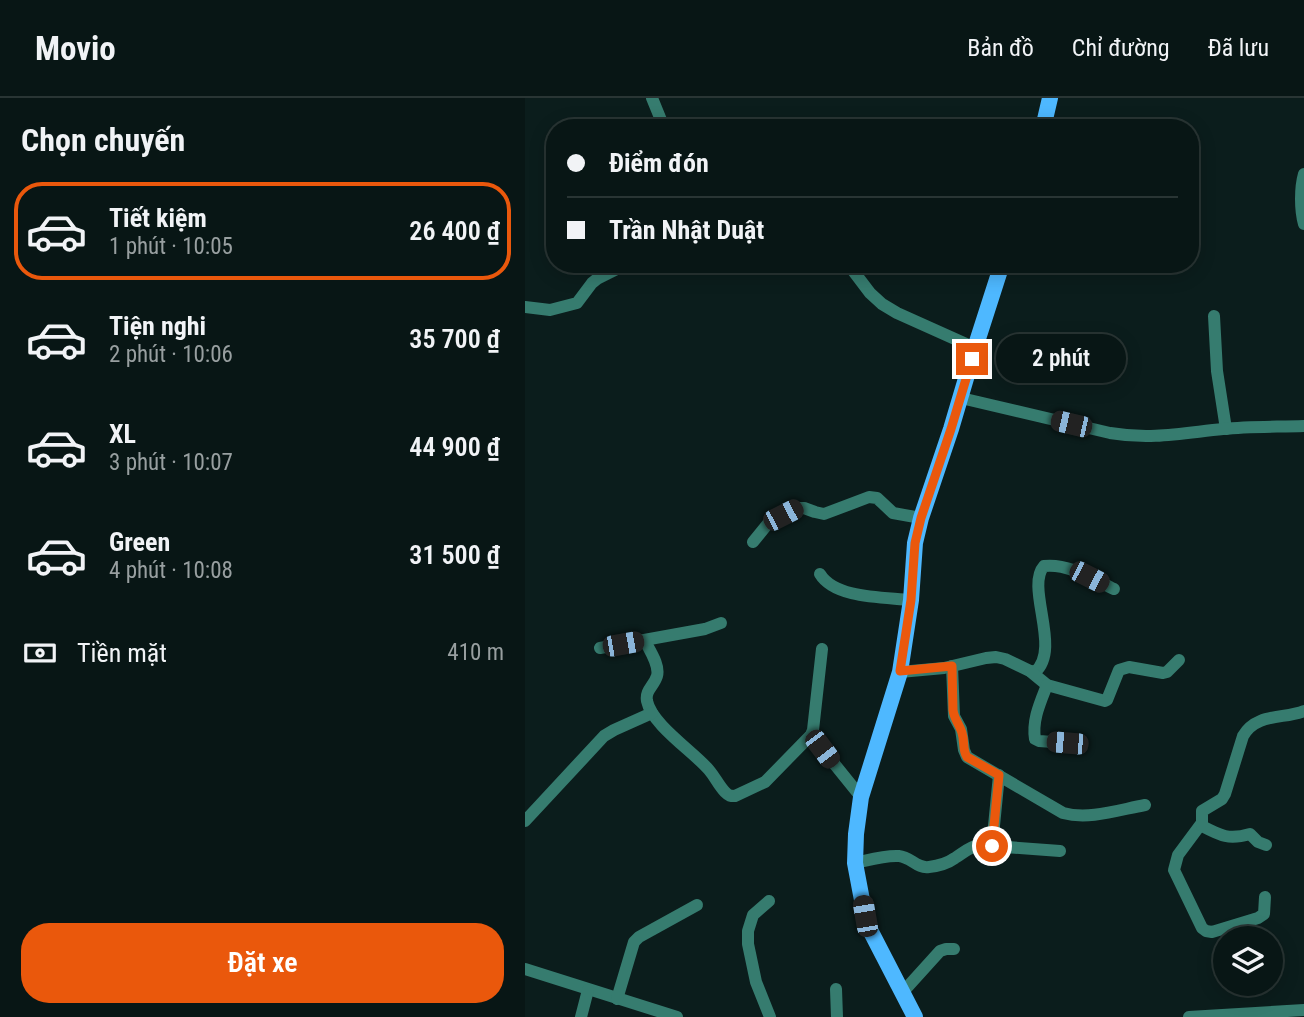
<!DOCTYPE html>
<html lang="vi">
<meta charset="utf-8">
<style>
:root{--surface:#081615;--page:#111f1e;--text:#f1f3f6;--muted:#989fa0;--line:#293534;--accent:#ea580c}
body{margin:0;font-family:"Roboto Condensed",sans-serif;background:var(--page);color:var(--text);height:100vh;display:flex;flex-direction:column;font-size:26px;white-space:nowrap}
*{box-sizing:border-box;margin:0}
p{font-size:23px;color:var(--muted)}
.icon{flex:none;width:38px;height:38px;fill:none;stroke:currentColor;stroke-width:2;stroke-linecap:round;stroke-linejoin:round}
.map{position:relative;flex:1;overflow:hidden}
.panel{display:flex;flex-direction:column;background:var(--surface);width:525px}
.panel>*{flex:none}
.banner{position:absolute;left:21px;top:21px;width:653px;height:154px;border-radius:28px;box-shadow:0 4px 18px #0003,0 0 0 2px var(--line);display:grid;align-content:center;height:154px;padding:0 21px;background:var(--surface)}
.controls{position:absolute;left:688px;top:828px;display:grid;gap:14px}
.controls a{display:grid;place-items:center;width:70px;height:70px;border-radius:50%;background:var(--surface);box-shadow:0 4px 18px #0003,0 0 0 2px var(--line);font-size:35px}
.end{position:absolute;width:32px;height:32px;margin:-16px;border:9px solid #ea580c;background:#fff;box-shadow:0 0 0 4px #fff}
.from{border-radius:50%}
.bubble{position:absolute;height:49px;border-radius:24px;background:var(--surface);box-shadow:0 4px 18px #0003,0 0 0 2px var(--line);font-size:23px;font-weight:600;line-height:49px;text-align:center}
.car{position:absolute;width:21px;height:42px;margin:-21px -10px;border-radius:9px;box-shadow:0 0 5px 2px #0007;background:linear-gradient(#222 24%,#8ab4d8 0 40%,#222 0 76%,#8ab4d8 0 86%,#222 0)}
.banner b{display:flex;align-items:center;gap:24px;height:66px;font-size:26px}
.banner b+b{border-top:2px solid var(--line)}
.banner i{width:18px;height:18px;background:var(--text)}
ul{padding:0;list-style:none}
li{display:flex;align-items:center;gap:21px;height:98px;margin:0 14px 10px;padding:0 7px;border:4px solid transparent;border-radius:28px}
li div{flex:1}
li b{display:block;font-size:26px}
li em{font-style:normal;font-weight:600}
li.current{border-color:var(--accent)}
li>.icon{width:63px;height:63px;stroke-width:1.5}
h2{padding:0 21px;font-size:32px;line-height:84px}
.pay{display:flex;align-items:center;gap:18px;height:77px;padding:0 21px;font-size:26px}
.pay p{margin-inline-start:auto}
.button{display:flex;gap:14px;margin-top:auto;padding:14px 21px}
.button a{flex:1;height:80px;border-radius:28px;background:var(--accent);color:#fff;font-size:28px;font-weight:600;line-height:80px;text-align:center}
header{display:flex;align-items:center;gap:42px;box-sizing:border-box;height:98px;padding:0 35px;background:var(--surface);border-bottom:2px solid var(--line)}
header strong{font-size:33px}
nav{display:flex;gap:38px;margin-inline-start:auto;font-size:24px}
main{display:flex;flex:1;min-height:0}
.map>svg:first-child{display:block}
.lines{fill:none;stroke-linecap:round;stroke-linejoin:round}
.minor{stroke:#367c6f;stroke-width:12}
.major{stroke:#4eb8ff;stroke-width:16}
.route{stroke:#ea580c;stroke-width:9}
</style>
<header>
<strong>Movio</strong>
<nav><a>Bản đồ</a><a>Chỉ đường</a><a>Đã lưu</a></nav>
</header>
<main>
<section class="panel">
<h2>Chọn chuyến</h2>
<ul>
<li class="current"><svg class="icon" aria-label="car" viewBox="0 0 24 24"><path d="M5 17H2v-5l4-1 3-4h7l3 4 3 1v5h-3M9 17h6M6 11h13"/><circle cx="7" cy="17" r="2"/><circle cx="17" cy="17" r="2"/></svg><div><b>Tiết kiệm</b><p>1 phút · 10:05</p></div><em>26 400 ₫</em></li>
<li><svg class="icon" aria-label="car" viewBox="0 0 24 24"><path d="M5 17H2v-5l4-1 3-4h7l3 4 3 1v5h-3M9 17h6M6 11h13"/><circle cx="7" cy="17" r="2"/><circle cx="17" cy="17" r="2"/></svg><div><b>Tiện nghi</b><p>2 phút · 10:06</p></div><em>35 700 ₫</em></li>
<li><svg class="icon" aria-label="car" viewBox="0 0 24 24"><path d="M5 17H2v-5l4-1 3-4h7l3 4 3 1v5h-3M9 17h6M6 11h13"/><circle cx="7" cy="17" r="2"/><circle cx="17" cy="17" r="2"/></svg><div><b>XL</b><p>3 phút · 10:07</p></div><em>44 900 ₫</em></li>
<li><svg class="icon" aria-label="car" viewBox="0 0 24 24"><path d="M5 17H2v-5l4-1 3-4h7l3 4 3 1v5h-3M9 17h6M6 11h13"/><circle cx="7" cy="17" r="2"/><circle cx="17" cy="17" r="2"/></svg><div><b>Green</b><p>4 phút · 10:08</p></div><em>31 500 ₫</em></li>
</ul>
<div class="pay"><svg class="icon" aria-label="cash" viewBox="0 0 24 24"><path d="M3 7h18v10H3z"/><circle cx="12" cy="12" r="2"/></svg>Tiền mặt<p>410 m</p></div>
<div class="button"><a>Đặt xe</a></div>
</section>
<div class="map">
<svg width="779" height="919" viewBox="0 0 779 919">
<rect width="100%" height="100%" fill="#0b1d1c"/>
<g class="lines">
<!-- minor -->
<g class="minor">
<polyline points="127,0 136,22 141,30"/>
<path d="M779 76C775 90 775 112 779 126"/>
<polyline points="323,166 345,195 357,206 372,215 450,250"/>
<polyline points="0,209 25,212 52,205 67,185 72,181 102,166"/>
<polyline points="689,218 692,273 701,331"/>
<path d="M436 300 585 335C626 342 658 335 698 331 725 328 752 329 779 328"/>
<polyline points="228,444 245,423 270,410 279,410 290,414 299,416 344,399 352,400 368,415 396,420"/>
<path d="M295 476C310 501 360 499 386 502"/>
<path d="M120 543C125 553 135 567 132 578 129 588 120 592 122 603 127 627 169 654 184 672 190 679 194 688 200 694 204 698 205 698 210 698L240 684 286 637 288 632 297 551"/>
<polyline points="75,550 180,531 196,525"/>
<path d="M427 568 429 618 436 631 439 652 442 659 538 715C564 722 593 712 620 707"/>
<path d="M505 573 510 574C537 551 500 489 519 468 543 465 568 481 589 491"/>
<polyline points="375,574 419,570 461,560 471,559 480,561 505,573 522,587 580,603 582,602 594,572 604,569 638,575 642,574 654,562"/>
<path d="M522 587C515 605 507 622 510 641L514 643 542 645"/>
<polyline points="286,637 336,699"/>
<polyline points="0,723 79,638 89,632 127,615"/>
<polyline points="676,726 653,757 649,772 677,830 681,833 687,834 733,820 739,816 740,799"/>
<path d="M741 747 733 744 725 736C704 742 696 738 677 728V713L697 701 700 696 718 638C731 615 759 621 779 613"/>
<polyline points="467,748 474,677"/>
<path d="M330 765C344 762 360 757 374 758 386 759 392 771 404 769 413 768 423 765 430 760 438 755 444 749 454 747L535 753"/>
<polyline points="244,803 228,817 223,833 223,846 231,884 245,919"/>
<polyline points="0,871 152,919"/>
<polyline points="311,891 312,919"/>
<polyline points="377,895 415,853 421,851 429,851"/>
<polyline points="92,901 109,844 114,839 172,807"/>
<polyline points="56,919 63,892"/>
<polyline points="664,919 779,912"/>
</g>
<!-- major -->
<g class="major">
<polyline points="518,30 525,0"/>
<polyline points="390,919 344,830 340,818 330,765 331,736 336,699 375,574 386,502 390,445 396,420 426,331 450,250 477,166"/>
</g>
</g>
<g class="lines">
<!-- route -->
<path class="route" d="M447 261 426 331 396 420 390 445 386 502 375 573 427 568 428 612C429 621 435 627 437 635 440 644 437 651 442 659L474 677 467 748"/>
</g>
</svg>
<div class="controls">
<a><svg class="icon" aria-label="layers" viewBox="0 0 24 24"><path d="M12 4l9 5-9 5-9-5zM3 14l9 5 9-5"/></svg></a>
</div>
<i class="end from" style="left:467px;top:748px"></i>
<i class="end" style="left:447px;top:261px"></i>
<div class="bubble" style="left:471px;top:236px;width:130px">2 phút</div>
<i class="car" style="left:546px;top:326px;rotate:283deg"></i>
<i class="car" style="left:258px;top:417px;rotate:63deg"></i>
<i class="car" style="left:564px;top:479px;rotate:117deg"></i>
<i class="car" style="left:98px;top:546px;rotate:80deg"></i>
<i class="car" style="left:542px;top:645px;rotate:275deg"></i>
<i class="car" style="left:297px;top:651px;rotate:143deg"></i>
<i class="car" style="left:340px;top:818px;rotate:350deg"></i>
<div class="banner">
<b><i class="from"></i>Điểm đón</b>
<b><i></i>Trần Nhật Duật</b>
</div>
</div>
</main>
